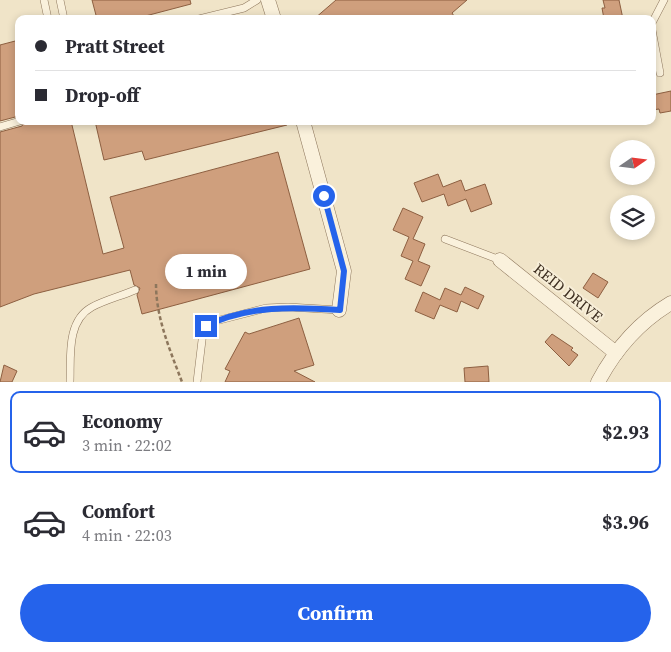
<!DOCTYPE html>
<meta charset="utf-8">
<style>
:root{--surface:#fff;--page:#f7f7f7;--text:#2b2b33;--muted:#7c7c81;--line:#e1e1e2;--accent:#2563eb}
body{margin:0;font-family:"Source Serif 4",serif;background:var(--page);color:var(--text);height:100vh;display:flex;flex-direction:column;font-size:19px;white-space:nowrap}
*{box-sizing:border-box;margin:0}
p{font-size:16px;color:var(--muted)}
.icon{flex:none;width:28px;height:28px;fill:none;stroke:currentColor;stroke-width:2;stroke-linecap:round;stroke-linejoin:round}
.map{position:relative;height:382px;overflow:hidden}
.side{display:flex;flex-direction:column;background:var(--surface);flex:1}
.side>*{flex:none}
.hud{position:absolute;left:15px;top:15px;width:641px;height:110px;border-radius:10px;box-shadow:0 2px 8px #0003;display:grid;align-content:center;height:110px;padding:0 20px;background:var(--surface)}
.needle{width:32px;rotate:76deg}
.fabs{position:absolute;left:610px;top:140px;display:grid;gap:10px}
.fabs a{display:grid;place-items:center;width:45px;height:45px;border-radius:50%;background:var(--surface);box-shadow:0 2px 8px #0003;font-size:25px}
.end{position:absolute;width:22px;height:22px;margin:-11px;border:6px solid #2563eb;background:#fff;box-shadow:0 0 0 2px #fff}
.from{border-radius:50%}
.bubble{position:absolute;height:35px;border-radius:18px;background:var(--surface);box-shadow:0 2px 8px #0003;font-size:16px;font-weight:700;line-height:35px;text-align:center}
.hud b{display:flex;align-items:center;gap:18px;height:48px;font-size:19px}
.hud b+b{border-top:1px solid var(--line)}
.hud i{width:12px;height:12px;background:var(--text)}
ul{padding:9px 0 0;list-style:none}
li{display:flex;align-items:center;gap:15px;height:82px;margin:0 10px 8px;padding:0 10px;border:2px solid transparent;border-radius:10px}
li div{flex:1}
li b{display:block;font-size:19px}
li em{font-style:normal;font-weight:700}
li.active{border-color:var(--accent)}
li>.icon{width:45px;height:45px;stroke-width:1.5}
.cta{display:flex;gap:10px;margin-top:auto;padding:10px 20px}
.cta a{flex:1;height:58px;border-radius:30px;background:var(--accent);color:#fff;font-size:20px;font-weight:700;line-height:58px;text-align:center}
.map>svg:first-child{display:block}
.building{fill:#cf9f7d;stroke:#8d5f41}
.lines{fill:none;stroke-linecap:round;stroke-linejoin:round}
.service-casing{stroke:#8d765c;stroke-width:8}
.minor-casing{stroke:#8d765c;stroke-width:15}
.path{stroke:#8d765c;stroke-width:2.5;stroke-dasharray:4 2.5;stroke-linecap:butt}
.service{stroke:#faf1dc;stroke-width:7}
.minor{stroke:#faf1dc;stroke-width:14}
.route{stroke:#2563eb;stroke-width:6}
.labels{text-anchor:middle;stroke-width:4;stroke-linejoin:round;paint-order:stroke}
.street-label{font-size:15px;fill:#3d2e20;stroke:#f7eed8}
</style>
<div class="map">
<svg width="671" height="382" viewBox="0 0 671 382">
<rect width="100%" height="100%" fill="#f0e4c8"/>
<!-- building -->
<g class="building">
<polygon points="92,0 190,0 191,4 134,19 97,19"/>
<polygon points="336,0 467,0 452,13 456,19 314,19"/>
<polygon points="603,0 619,0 623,19 604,19 602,8 605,8"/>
<polygon points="19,40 19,116 0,121 0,45"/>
<polygon points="671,91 671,111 660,113 659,109 652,110 652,95"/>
<polygon points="25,121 71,121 103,254 124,248 110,197 278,152 310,269 142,314 137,295 140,288 134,285 130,270 34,294 0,307 0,132 22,126"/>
<polygon points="95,121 287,121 287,125 145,160 142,151 104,160"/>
<polygon points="438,174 443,187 461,180 465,191 485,184 492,204 471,212 466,199 448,206 444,194 422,202 414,183"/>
<polygon points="403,208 423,217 413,239 425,244 418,261 430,266 421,286 405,279 413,261 401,256 409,237 393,230"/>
<polygon points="593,273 608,282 598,298 583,288"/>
<polygon points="465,287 484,296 478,309 461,301 457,312 440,305 434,319 415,311 423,292 440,300 445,288 461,295"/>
<polygon points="299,318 314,365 294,371 315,382 225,382 230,371 225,369 245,332 249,334"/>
<polygon points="552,334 573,348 571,350 578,355 569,366 545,342"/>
<polygon points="4,365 17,371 12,382 0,382"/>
<polygon points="488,366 489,382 465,382 464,368"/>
</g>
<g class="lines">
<defs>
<g id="service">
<polyline points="44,0 48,19"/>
<polyline points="60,0 64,19"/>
<polyline points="199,19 244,8 257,0"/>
<polyline points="652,23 664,0"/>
<polyline points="652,30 660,73"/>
<polyline points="0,127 20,121"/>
<polyline points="445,239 500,260"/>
<path d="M70 382C71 358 66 321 92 307 105 300 121 296 135 290"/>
<polyline points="197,382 203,332 206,326 212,322 266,308 288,307 339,310"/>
</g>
<g id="minor">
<polyline points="268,0 274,19"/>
<polyline points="303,121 344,271 339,310"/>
<polyline points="500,260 616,353"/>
<path d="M598 382C615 350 639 322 671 303"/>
</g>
</defs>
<!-- service casing -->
<use href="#service" class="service-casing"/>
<!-- minor casing -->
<use href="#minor" class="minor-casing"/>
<!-- path -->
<path class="path" d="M156 284C156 318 170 350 182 382"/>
<!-- service -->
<use href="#service" class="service"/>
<!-- minor -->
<use href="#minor" class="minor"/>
</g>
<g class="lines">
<!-- route -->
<path class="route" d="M206 326C248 305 294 307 340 310L344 271 324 196"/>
</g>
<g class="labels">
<!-- street labels -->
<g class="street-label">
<text transform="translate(568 293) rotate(39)" y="5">REID DRIVE</text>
</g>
</g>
</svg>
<div class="fabs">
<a><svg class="needle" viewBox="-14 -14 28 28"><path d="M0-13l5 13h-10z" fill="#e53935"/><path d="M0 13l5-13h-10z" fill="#7c7c81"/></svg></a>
<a><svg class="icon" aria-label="layers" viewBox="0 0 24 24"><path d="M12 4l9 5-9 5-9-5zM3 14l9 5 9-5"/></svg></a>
</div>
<i class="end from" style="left:324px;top:196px"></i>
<i class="end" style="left:206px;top:326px"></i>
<div class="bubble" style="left:165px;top:254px;width:82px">1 min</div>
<div class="hud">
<b><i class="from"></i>Pratt Street</b>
<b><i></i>Drop-off</b>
</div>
</div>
<section class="side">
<ul>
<li class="active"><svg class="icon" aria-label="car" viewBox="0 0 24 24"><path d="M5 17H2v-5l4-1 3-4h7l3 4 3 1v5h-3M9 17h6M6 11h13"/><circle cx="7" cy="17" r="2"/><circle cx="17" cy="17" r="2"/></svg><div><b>Economy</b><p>3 min · 22:02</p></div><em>$2.93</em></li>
<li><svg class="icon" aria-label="car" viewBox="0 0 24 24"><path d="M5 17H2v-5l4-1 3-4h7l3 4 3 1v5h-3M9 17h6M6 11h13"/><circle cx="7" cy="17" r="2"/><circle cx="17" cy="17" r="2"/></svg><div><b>Comfort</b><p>4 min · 22:03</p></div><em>$3.96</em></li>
</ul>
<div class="cta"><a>Confirm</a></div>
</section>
